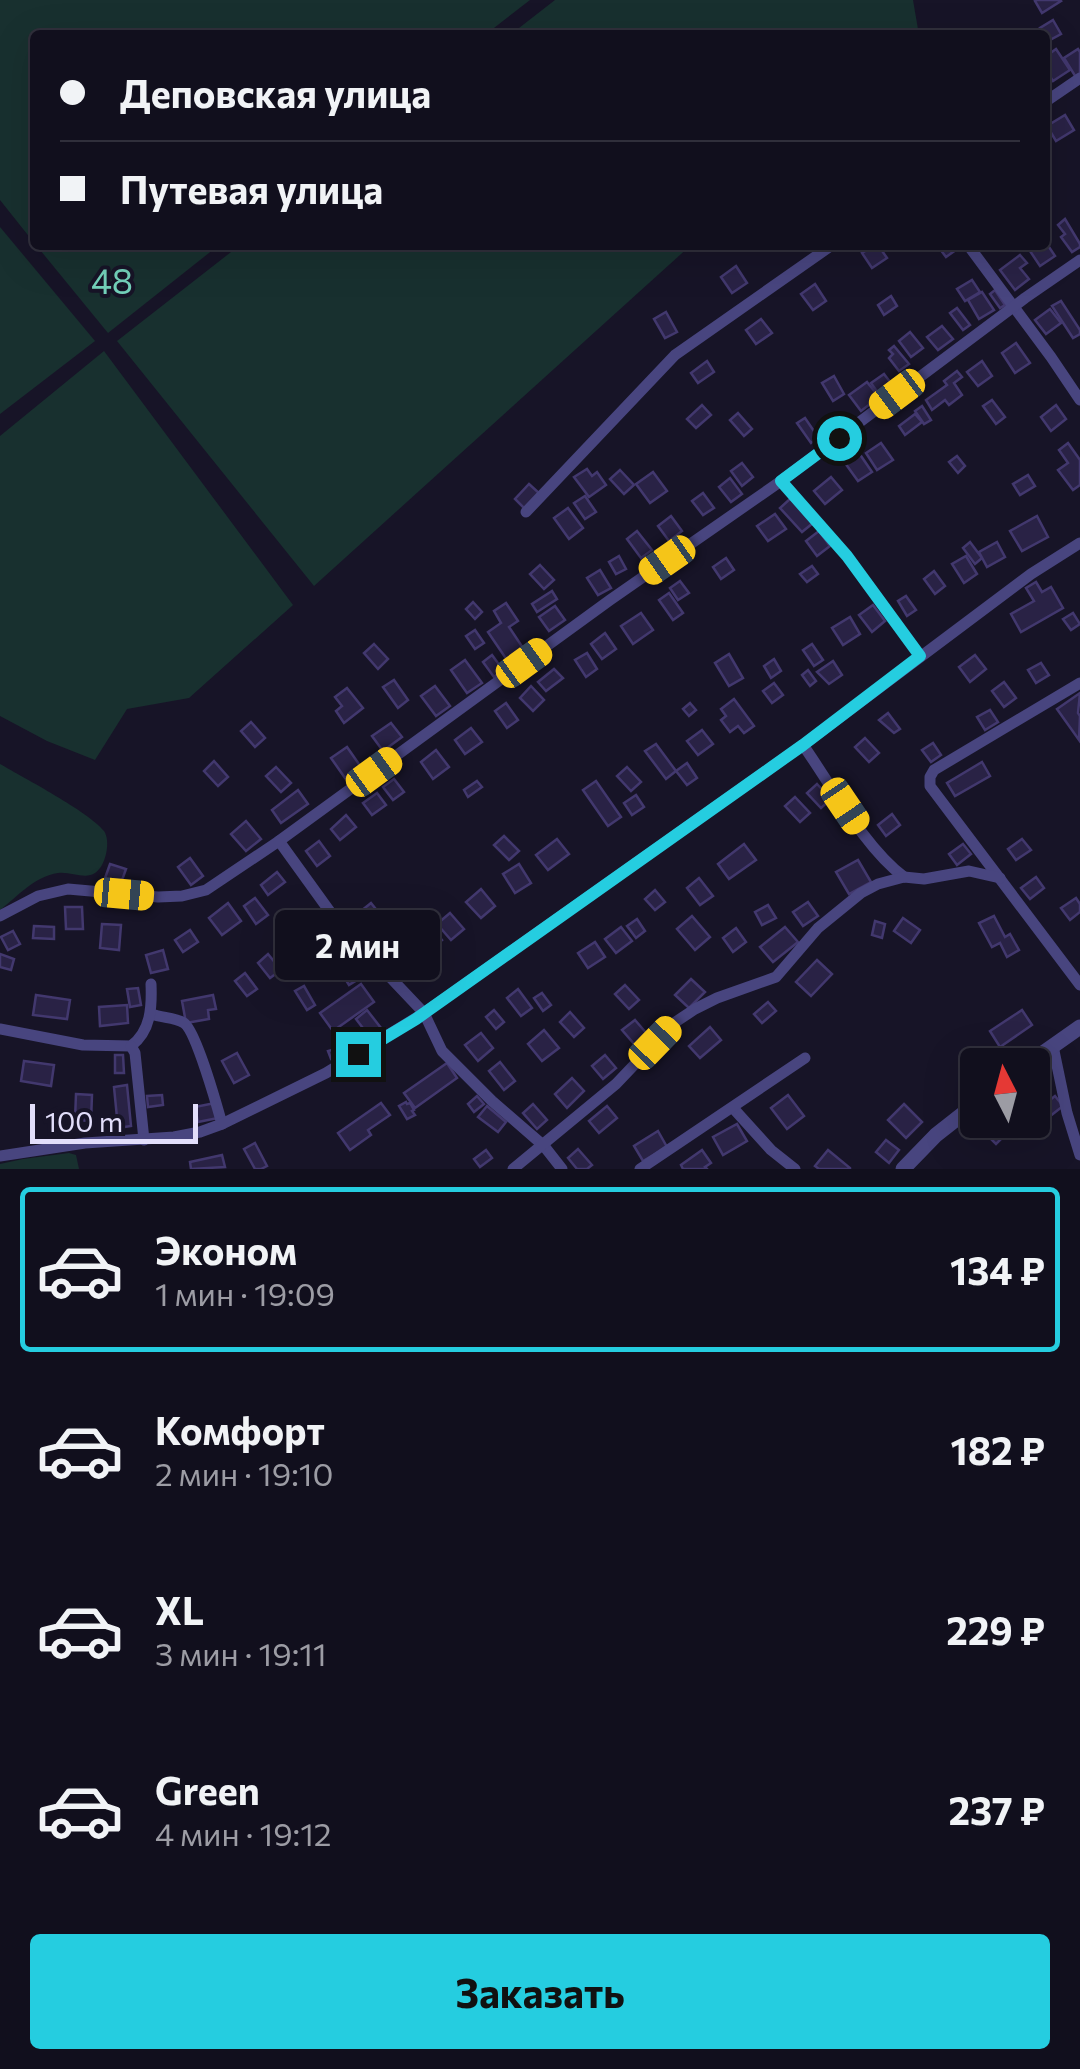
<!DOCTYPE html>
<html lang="ru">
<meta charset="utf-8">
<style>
:root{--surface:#110f1d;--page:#1a1826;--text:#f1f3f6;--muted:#9c9ca4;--line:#302f3b;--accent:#25cde0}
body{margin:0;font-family:Commissioner,sans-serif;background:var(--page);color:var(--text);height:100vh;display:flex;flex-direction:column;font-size:38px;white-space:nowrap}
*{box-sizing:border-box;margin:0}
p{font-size:32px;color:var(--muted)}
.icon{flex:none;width:55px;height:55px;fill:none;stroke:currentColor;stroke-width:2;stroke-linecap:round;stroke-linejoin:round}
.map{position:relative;height:1169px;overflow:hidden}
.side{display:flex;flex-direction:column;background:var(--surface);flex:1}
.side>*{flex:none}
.top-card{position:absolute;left:30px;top:30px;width:1020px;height:220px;border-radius:10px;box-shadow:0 10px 40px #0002,0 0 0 2px var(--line);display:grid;align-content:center;height:220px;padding:0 30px;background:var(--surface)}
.needle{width:65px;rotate:354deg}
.controls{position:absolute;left:960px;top:1048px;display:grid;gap:20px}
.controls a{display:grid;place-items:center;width:90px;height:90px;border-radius:10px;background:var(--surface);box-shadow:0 10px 40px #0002,0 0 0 2px var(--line);font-size:50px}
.scale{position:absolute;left:30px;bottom:25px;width:168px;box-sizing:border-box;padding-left:10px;border:5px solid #e2defa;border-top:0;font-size:28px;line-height:35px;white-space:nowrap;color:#e2defa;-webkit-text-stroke:8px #171427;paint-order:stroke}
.end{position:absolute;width:45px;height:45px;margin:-22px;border:12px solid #25cde0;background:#111;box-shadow:0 0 0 5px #111}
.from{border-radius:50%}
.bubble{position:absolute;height:70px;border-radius:10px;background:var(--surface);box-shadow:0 10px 40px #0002,0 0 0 2px var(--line);font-size:32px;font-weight:700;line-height:70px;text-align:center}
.car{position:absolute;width:30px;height:60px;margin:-30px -15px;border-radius:12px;box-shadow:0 0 8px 2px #0007;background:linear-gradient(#f5c518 24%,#345 0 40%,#f5c518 0 76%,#345 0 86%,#f5c518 0)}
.top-card b{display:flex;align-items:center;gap:35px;height:95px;font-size:38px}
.top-card b+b{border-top:2px solid var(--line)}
.top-card i{width:25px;height:25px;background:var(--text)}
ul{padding:18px 0 0;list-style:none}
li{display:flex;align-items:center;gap:30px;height:165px;margin:0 20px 15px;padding:0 10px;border:5px solid transparent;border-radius:10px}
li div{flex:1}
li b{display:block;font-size:38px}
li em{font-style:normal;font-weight:700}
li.active{border-color:var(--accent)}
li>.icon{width:90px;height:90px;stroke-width:1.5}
.cta{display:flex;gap:20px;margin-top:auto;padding:20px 30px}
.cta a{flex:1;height:115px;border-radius:10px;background:var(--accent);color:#111;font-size:40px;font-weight:700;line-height:115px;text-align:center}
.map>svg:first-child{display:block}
.green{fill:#18302f}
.building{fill:#292245;stroke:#42386e;stroke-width:2.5}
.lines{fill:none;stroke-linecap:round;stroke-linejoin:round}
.service{stroke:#48457f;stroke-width:6}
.minor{stroke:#48457f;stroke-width:11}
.tertiary{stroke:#48457f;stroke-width:15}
.route{stroke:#25cde0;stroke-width:12}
.labels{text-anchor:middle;stroke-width:8;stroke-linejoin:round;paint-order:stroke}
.park-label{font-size:35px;fill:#73d1ba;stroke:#171427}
</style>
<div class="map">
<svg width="1080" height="1169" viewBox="0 0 1080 1169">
<rect width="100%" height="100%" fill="#171427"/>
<!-- green -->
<g class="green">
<polygon points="0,0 530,0 485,35 35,35 35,244 0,200"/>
<polygon points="555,0 913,0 919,35 510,35"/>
<polygon points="0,227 95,341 0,414"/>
<polygon points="36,245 219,245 108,333"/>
<polygon points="240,245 691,245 314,586 117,341"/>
<polygon points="104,351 293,605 189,698 127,709 95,760 47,741 0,716 0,436"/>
<path d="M0 764C24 778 89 812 104 831 111 841 106 866 95 873 85 880 70 871 58 873 35 876 17 897 0 910Z"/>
<polygon points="69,1153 76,1155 79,1169 0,1169 0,1164 23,1159"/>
</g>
<!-- building -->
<g class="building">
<polygon points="1037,0 1060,0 1061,1 1042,13 1035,1"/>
<polygon points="1053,20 1061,34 1048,41 1040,28"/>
<polygon points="1056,49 1070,70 1053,81 1045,69 1045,57"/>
<polygon points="1078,49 1080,52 1080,77 1077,79 1064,58"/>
<polygon points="1065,115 1074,130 1056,141 1047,126"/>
<polygon points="1065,219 1080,244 1080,247 1072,252 1061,237 1065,234 1058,225"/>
<polygon points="1045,241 1055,256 1040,266 1026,245 1045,245"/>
<polygon points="875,245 878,245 887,258 872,268 862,253"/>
<polygon points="937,245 959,245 960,247 946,257"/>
<polygon points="1020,255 1027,263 1020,268 1029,279 1015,290 1000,270"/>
<polygon points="736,266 747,283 732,293 721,277"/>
<polygon points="972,280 980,292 965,301 957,289"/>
<polygon points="815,284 826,301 813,310 801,294"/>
<polygon points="995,290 1005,305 1000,308 990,294"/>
<polygon points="982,292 994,310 979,319 968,300"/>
<polygon points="891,296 897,306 884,315 878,305"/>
<polygon points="1061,301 1080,330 1080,334 1073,338 1052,306"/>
<polygon points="957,308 970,325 963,330 950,313"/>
<polygon points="1050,309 1061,323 1046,334 1035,320"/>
<polygon points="666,312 677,332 665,338 654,319"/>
<polygon points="761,319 772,333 756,344 746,330"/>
<polygon points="942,326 953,339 938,350 927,337"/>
<polygon points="910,332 923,348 911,357 899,341"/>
<polygon points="1016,343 1030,363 1015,373 1002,353"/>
<polygon points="894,346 909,364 899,371 889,358 893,354 889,350"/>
<polygon points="707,361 714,372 698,383 691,373"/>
<polygon points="982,361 992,376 978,386 967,372"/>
<polygon points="957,371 962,377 954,383 962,395 949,405 945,400 932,410 926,400 947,385 944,381"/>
<polygon points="884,374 894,387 881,397 871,383"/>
<polygon points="834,376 844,394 833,401 822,383"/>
<polygon points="867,382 879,397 861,411 849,395"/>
<polygon points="992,400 1005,417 996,424 983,406"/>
<polygon points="702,405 711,415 696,428 687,419"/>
<polygon points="1056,405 1066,419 1051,431 1041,417"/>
<polygon points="922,406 931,420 924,424 915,411"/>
<polygon points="738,413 752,429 744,436 730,420"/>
<polygon points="915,414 922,422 905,435 899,426"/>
<polygon points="805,418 818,437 811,443 797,423"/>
<polygon points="881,443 893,460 877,470 866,453"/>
<polygon points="1068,443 1080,460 1080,485 1073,490 1058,470 1068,463 1059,450"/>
<polygon points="859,453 872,472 858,481 845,463"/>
<polygon points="957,456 965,466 958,473 949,462"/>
<polygon points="742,463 753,477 742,486 731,471"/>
<polygon points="587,469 592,476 597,472 606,485 589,497 574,477"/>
<polygon points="620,470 634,485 624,494 610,479"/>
<polygon points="653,472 667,491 650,503 636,484"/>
<polygon points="1028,475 1035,486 1020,495 1013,484"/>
<polygon points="831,477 842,490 825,504 814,491"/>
<polygon points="730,478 742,494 731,502 719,487"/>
<polygon points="529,484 539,493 525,509 515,499"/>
<polygon points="703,493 714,508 703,515 692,501"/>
<polygon points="585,496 596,512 585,519 574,503"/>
<polygon points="791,498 813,523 802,532 780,508"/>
<polygon points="568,508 583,528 569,539 554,518"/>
<polygon points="775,514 786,529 768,541 757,526"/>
<polygon points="671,516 682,531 669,541 658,526"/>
<polygon points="1037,516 1048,537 1022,551 1010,531"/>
<polygon points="637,531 652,550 641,558 627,539"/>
<polygon points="819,531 830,546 817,556 806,541"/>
<polygon points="970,542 982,558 975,564 963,548"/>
<polygon points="997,542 1005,557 987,567 979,552"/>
<polygon points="619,556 626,569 616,574 609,562"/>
<polygon points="966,556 977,574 964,583 952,564"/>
<polygon points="726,558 734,570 721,579 713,567"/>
<polygon points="540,565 554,580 544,589 530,574"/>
<polygon points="812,566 818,574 807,582 800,574"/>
<polygon points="600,570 611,588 598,595 587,578"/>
<polygon points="934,571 945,586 935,594 924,579"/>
<polygon points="680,581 689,593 678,600 670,588"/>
<polygon points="1036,582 1042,592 1051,587 1063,608 1021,632 1011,614 1034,601 1026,588"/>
<polygon points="552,591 557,599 537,612 532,604"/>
<polygon points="669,593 683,613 673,620 659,600"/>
<polygon points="906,596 916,610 907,616 898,601"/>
<polygon points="473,602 482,612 475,619 466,609"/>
<polygon points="506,603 518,621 509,627 525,651 509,663 488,632 501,623 494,611"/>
<polygon points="873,605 885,621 872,632 859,615"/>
<polygon points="555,606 565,620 549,631 539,617"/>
<polygon points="641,613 653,630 633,644 621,626"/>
<polygon points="1073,613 1080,624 1071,630 1063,619"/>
<polygon points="850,617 860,634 843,645 832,628"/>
<polygon points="475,630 484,643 475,649 466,636"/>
<polygon points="605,633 616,649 602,659 591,644"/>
<polygon points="374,644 388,659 378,669 364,653"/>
<polygon points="812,644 823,660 814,666 803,650"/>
<polygon points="587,653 597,669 586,677 575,660"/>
<polygon points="729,654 743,678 729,686 715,663"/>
<polygon points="492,655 503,670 494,677 483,662"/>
<polygon points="975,655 986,669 970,682 959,667"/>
<polygon points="774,659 781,671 771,678 764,666"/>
<polygon points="465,660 482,683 467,693 451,670"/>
<polygon points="833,661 842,675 829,684 817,672"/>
<polygon points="1041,663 1049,675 1036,683 1028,670"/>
<polygon points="554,669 563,678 546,691 538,682"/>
<polygon points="808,670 816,681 810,686 802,675"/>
<polygon points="394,680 408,700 398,708 383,687"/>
<polygon points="1004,682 1016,698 1004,707 992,691"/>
<polygon points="774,683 783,695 772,703 763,691"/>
<polygon points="435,686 450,706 436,716 421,696"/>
<polygon points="531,686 544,700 533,711 520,698"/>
<polygon points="347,688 363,708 344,723 336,711 342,706 335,697"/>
<polygon points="1080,693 1078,713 1080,716 1079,740 1057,709"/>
<polygon points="734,699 754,726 744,733 738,726 730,732 721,720 726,716 721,709"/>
<polygon points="506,703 518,720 507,728 495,711"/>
<polygon points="690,703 696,710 689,716 683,709"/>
<polygon points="990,710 998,722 985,730 977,717"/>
<polygon points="888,713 900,729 894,733 879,720"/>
<polygon points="251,722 265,738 255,747 241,731"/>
<polygon points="391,723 402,737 383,751 372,736"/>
<polygon points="471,728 482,742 465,754 455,740"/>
<polygon points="702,730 713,744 698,755 687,741"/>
<polygon points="865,738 879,753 869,762 855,747"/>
<polygon points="933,743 941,755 931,762 922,750"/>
<polygon points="656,744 676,771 666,779 645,751"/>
<polygon points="347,747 361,767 345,778 331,758"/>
<polygon points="436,750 449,767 433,779 421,762"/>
<polygon points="214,761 228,777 218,786 204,771"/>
<polygon points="982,762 990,776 955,796 947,783"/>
<polygon points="687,763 697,778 687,785 676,771"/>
<polygon points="276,767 291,783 281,792 266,776"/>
<polygon points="627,767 641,782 631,791 617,776"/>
<polygon points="394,779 404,792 393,800 383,787"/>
<polygon points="477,781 482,787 468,797 464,790"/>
<polygon points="596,781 621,817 608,826 583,790"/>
<polygon points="817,784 831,799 821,808 807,793"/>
<polygon points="298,790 308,804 281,823 272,810"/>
<polygon points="377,793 386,805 372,815 363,803"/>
<polygon points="636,795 644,807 632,815 624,803"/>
<polygon points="795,797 810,813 800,822 785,806"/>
<polygon points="892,814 900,825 886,836 878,825"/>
<polygon points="346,815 356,827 340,840 331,829"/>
<polygon points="246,821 261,839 246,851 231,834"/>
<polygon points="504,836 519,851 509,860 494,845"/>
<polygon points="557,839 569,854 548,870 536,855"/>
<polygon points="1022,839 1031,850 1016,860 1008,849"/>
<polygon points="319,841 330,856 317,866 306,851"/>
<polygon points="744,844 756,860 729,879 718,864"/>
<polygon points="963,844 971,854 957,865 949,854"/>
<polygon points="190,858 203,876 191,885 178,867"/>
<polygon points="858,860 871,882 849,894 836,872"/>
<polygon points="110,864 126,869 120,886 104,881"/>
<polygon points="519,864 531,883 515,893 503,874"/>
<polygon points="277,872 285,882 268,895 261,885"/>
<polygon points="1036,877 1044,888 1030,899 1021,888"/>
<polygon points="699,878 713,896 700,905 687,888"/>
<polygon points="481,889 495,906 481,918 466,902"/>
<polygon points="655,890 665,902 655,910 645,899"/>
<polygon points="255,898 268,915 256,924 244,906"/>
<polygon points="1076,898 1080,904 1080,912 1070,920 1061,908"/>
<polygon points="808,902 818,916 803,926 793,912"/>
<polygon points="228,903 241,921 222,935 209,918"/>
<polygon points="371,903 392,929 376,941 356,915"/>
<polygon points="768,905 776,918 762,925 755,912"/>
<polygon points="65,907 82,907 83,929 66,929"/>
<polygon points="450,913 464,929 451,940 437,924"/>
<polygon points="692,916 710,937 695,950 677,929"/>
<polygon points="994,916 1005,937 1010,934 1019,950 1007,957 1000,943 992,947 979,923"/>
<polygon points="309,917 320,932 297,949 286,934"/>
<polygon points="903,918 920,930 911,943 894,931"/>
<polygon points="425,919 442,940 421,957 404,935"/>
<polygon points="637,919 645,931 636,938 627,926"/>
<polygon points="875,921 885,924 882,938 872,935"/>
<polygon points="102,924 121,925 119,950 100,948"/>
<polygon points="34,926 54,927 54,939 33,938"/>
<polygon points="621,927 632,941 616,953 605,939"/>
<polygon points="785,927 798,942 773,962 760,947"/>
<polygon points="736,928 746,942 733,952 723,938"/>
<polygon points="190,930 198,942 183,952 175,940"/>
<polygon points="13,931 20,944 8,950 1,937"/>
<polygon points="341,937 365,975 349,985 336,964 323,973 312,956"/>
<polygon points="595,942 605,957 588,968 578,953"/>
<polygon points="163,950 168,969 151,973 146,955"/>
<polygon points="0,954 14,959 11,970 0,967"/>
<polygon points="268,954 281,970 270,978 258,963"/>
<polygon points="817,960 832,974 811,996 796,982"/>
<polygon points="245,973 257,989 247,996 235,981"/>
<polygon points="691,979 705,992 689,1008 675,995"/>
<polygon points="361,984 374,1002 333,1031 320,1013"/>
<polygon points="625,985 639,1000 629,1009 615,994"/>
<polygon points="304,986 315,1005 307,1010 295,991"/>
<polygon points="138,988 141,1005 130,1007 127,989"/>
<polygon points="518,989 532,1008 521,1016 507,998"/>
<polygon points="542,993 551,1005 543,1011 534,998"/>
<polygon points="36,995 70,1000 67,1019 33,1015"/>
<polygon points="213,995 216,1009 208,1010 209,1019 186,1023 182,1001"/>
<polygon points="768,1002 776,1011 762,1023 754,1014"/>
<polygon points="127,1005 128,1023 100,1026 99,1007"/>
<polygon points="367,1010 381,1028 369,1036 356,1019"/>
<polygon points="494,1010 504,1022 496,1029 486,1017"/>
<polygon points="1022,1010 1032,1025 1000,1047 990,1031"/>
<polygon points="570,1012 584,1028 574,1037 560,1022"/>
<polygon points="635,1020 648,1035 635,1045 622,1030"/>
<polygon points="710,1027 721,1040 700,1058 689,1046"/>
<polygon points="544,1030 559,1048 542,1061 528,1044"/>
<polygon points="481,1033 493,1048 478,1061 465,1045"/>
<polygon points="342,1047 344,1054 331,1059 328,1051"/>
<polygon points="237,1053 249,1075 234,1083 222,1061"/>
<polygon points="115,1055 123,1055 124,1073 115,1073"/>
<polygon points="605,1055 616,1068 603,1079 592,1066"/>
<polygon points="24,1061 54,1065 51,1086 21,1081"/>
<polygon points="500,1062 515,1081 504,1090 489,1071"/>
<polygon points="447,1063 457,1078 415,1108 404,1093"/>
<polygon points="572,1078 584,1091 567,1108 555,1094"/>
<polygon points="127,1085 131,1126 118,1128 114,1087"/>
<polygon points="76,1094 92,1095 91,1121 75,1120"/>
<polygon points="162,1095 163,1105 148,1107 147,1096"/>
<polygon points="788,1095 804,1116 787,1129 771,1108"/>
<polygon points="477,1096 484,1104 474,1112 468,1104"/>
<polygon points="1055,1096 1063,1106 1049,1117 1041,1107"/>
<polygon points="406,1102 407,1104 410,1103 414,1110 412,1111 415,1115 407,1119 399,1106"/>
<polygon points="215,1103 218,1118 198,1122 195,1107"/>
<polygon points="381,1103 390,1115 368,1130 371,1135 350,1150 338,1133"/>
<polygon points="533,1104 547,1120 537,1129 523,1113"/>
<polygon points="904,1104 922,1122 906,1138 888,1120"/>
<polygon points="487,1106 506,1122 498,1132 478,1117"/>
<polygon points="607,1106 617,1118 599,1133 589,1121"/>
<polygon points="990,1120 1020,1120 996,1144 981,1129"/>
<polygon points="737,1124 747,1141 723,1155 713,1137"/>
<polygon points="658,1131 667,1147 643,1161 634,1146"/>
<polygon points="886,1140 899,1150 889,1163 876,1152"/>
<polygon points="255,1143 267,1166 261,1169 255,1169 244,1149"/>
<polygon points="578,1149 592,1165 587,1169 577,1169 568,1158"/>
<polygon points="486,1150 492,1158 480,1167 474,1159"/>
<polygon points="702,1150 711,1163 705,1167 707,1169 683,1169 681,1165"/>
<polygon points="828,1150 850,1168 850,1169 819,1169 815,1166"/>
<polygon points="222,1155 225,1167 191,1169 190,1162"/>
</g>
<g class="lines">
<!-- service -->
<polyline class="service" points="782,482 847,557 920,656"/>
<!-- minor -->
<g class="minor">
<polyline points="1045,102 1080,78"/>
<polyline points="968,245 1051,357 1080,400"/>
<polyline points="526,512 675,355 832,245"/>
<polyline points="1080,683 934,770 930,777 930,786 1080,985"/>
<path d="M803 745C832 786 864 847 904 877"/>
<polyline points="279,841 336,920 424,1013 442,1051 492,1101 544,1146 562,1169"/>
<polyline points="0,916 38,896 68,889 158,897 182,896 206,890 279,841 610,600 781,481 1025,298 1080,260"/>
<path d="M152 1014C161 1018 175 1017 184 1023 196 1031 217 1106 222 1124"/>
<path d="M0 1029 83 1045 131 1046C151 1031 152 1007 151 984"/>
<polyline points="131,1046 135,1053 144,1140"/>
<polyline points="1053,1046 1067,1113 1080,1155"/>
<polyline points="733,1108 771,1150 795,1169"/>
<polyline points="0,1156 85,1143 174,1137 200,1132 222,1124 326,1073 424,1013 803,745 1031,574 1080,543"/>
<polyline points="513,1169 616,1084 674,1023 695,1009 717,998 776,977 818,928 861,893 878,884 904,877 924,879 969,871 1000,878"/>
<polyline points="640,1169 805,1058"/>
</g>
<!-- tertiary -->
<g class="tertiary">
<polyline points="1026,1065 1080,1027"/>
<polyline points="903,1169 936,1135 978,1102"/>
</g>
</g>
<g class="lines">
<!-- route -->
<polyline class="route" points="358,1054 416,1019 803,745 920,656 847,556 781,481 839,438"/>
</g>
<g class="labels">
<!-- park labels -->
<g class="park-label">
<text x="112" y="294">48</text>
</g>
</g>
</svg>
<div class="controls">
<a><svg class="needle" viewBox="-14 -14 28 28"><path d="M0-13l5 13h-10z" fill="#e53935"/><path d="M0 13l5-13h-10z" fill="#9c9ca4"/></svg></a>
</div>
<div class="scale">100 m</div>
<i class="end from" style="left:839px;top:438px"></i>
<i class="end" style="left:358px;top:1054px"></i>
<div class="bubble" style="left:275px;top:910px;width:165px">2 мин</div>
<i class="car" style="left:897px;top:394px;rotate:233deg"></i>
<i class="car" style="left:667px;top:560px;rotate:235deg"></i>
<i class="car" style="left:524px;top:663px;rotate:54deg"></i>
<i class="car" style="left:374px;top:772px;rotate:54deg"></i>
<i class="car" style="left:845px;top:806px;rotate:146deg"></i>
<i class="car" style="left:124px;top:894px;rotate:95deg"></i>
<i class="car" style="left:655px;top:1043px;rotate:44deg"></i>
<div class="top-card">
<b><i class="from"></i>Деповская улица</b>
<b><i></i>Путевая улица</b>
</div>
</div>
<section class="side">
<ul>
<li class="active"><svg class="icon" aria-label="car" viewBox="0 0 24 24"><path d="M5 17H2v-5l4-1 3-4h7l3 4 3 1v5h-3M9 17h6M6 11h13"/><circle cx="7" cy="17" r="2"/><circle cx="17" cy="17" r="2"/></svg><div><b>Эконом</b><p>1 мин · 19:09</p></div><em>134 ₽</em></li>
<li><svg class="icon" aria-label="car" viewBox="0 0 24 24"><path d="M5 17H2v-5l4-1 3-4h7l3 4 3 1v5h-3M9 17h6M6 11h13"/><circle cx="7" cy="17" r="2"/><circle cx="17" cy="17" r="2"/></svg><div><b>Комфорт</b><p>2 мин · 19:10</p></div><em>182 ₽</em></li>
<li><svg class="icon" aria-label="car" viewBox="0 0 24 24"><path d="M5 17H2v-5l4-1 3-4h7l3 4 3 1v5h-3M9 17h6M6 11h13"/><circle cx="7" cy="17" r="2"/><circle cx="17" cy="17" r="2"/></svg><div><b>XL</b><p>3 мин · 19:11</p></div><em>229 ₽</em></li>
<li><svg class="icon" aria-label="car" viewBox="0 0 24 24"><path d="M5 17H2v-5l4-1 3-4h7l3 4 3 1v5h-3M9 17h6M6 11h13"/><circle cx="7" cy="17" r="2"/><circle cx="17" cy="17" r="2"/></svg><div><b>Green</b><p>4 мин · 19:12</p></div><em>237 ₽</em></li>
</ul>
<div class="cta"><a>Заказать</a></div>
</section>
